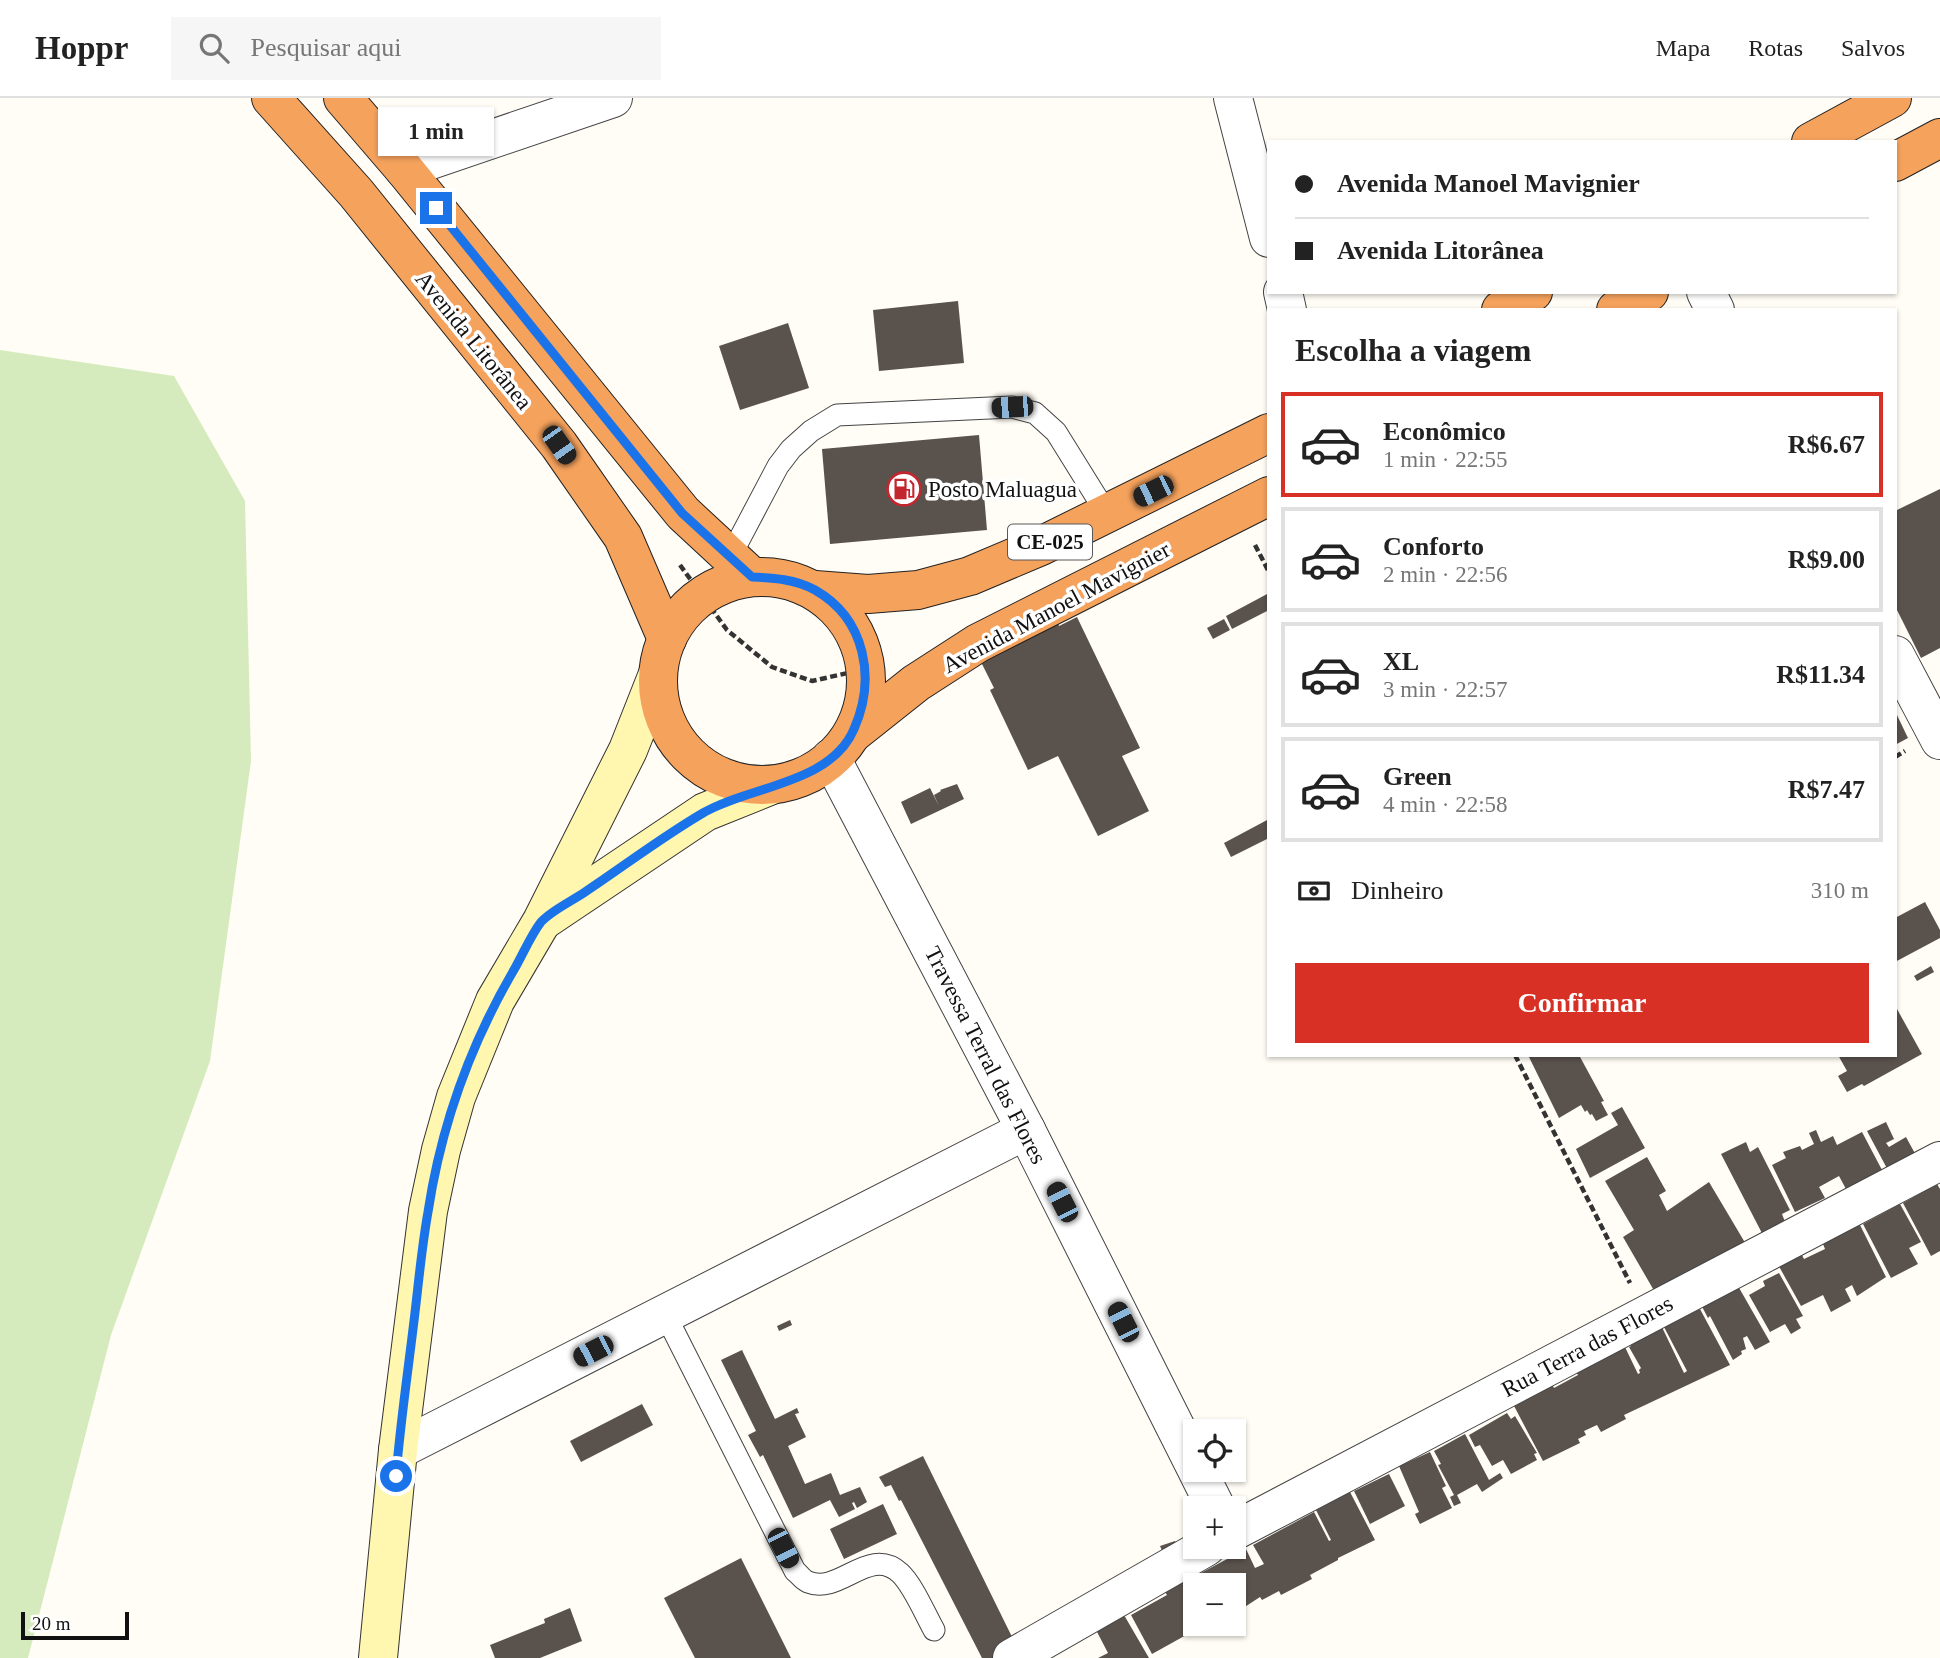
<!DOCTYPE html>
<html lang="pt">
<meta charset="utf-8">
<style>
:root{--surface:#fff;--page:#f6f6f6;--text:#222;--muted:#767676;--line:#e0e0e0;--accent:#d93025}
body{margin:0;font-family:Georgia,serif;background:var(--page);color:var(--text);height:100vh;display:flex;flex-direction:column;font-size:26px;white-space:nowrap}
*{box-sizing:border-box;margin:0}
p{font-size:23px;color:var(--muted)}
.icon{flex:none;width:38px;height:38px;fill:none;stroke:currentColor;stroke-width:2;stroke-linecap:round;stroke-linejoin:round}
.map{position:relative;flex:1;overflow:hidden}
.panel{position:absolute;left:1267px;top:210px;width:630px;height:749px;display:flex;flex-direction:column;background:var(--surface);border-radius:0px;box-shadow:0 2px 5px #0004}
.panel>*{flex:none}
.banner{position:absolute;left:1267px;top:42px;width:630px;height:154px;border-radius:0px;box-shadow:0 2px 5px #0004;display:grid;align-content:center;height:154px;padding:0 28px;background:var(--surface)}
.controls{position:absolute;left:1183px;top:1321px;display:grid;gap:14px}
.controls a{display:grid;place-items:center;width:63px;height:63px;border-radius:0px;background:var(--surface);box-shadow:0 2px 5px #0004;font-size:35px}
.scale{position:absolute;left:21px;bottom:18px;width:108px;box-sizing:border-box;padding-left:7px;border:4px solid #111;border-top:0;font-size:19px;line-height:24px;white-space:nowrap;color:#111;-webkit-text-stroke:5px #fff;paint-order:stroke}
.end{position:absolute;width:32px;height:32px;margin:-16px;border:9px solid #1a73e8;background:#fff;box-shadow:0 0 0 4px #fff}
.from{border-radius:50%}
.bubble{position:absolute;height:49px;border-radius:0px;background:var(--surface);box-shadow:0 2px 5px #0004;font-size:23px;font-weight:600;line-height:49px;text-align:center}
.car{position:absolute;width:21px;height:42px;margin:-21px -10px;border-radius:9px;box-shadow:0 0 5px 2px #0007;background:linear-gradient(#222 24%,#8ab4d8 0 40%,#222 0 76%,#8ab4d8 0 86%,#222 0)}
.banner b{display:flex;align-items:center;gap:24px;height:66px;font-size:26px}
.banner b+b{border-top:2px solid var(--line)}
.banner i{width:18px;height:18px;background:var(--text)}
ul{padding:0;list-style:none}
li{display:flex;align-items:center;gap:21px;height:105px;margin:0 14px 10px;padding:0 14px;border:4px solid var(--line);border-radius:0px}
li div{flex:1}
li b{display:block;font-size:26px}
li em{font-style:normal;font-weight:600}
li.selected{border-color:var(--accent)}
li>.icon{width:63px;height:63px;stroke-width:1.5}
h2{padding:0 28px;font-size:32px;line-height:84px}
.pay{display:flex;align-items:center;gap:18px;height:77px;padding:0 28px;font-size:26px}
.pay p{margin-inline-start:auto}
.button{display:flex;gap:14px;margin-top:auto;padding:14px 28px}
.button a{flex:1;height:80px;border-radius:0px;background:var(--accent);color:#fff;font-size:28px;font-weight:600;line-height:80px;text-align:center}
header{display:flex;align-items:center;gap:42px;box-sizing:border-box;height:98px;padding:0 35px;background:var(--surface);border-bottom:2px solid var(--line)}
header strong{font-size:33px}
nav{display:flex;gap:38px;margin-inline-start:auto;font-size:24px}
.search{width:490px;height:63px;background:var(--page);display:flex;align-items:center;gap:18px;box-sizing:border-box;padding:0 24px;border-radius:0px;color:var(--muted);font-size:26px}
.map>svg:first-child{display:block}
.green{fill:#d5ebbd}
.building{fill:#5a524d}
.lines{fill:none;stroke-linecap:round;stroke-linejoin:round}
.lane-casing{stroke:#444;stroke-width:23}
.street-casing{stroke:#444;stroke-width:40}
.secondary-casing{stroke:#333;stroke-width:40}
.highway-casing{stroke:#222;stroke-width:40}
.path{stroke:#333;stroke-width:4.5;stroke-dasharray:7 3.5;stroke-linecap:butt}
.lane{stroke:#fff;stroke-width:21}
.street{stroke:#fff;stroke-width:38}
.secondary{stroke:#fff6b0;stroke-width:38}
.highway{stroke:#f5a25d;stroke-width:38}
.route{stroke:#1a73e8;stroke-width:9}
.labels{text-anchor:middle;stroke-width:7;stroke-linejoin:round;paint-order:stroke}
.shield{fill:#fff;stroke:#585858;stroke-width:2}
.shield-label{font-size:21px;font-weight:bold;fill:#111}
.street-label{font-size:23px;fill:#111;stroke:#fff}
.poi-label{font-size:23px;fill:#111;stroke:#fff;text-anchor:start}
</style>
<header>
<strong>Hoppr</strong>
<div class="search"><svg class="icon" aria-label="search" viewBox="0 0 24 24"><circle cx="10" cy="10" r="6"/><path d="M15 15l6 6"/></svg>Pesquisar aqui</div>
<nav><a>Mapa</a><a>Rotas</a><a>Salvos</a></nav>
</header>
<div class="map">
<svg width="1940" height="1560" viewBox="0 0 1940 1560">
<rect width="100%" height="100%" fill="#fffdf5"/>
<!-- green -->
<polygon class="green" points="0,252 174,278 245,403 251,663 210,963 111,1237 28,1560 0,1560"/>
<!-- building -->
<g class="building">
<polygon points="958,203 964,265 879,273 873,212"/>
<polygon points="788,225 809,290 740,312 719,248"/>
<polygon points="979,337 987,432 830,446 822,351"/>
<polygon points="1940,391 1940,550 1921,560 1895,508 1895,413"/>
<polygon points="1269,495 1269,512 1232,531 1226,518"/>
<polygon points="1077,519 1140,650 1122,658 1149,713 1098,738 1058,658 1028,672 990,592 994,590 980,562 1058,525 1059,528"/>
<polygon points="1224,521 1230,532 1213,541 1207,530"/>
<polygon points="1895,613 1908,640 1895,647"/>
<polygon points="957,686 964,701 911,726 901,704 930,690 939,708 934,697 941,693 940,692"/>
<polygon points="1269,721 1269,740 1231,759 1224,745"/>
<polygon points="1925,804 1940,832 1940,840 1895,864 1895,820"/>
<polygon points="1931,868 1934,874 1917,883 1914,878"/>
<polygon points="1897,911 1922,956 1864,988 1862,986 1847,994 1838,978 1847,973 1838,957 1895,957 1895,912"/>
<polygon points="1528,957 1579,957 1604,1003 1601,1004 1608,1017 1596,1023 1592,1016 1590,1017 1587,1012 1585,1014 1581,1007 1559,1020"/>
<polygon points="1622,1009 1645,1050 1590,1080 1576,1051 1618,1027 1611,1015"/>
<polygon points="1886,1024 1894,1041 1886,1045 1889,1049 1906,1039 1918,1061 1890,1076 1867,1033"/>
<polygon points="1816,1032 1821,1044 1833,1038 1837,1047 1862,1034 1882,1072 1846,1091 1839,1078 1819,1089 1825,1100 1795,1114 1772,1067 1786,1060 1783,1054 1800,1048 1802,1052 1814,1046 1809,1035"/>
<polygon points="1746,1044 1750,1054 1758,1049 1790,1112 1782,1116 1787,1129 1765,1141 1721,1056"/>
<polygon points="1647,1059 1666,1093 1659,1097 1667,1113 1709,1084 1747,1148 1656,1196 1623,1139 1634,1132 1605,1083"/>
<polygon points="1937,1086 1940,1091 1940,1153 1931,1158 1903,1105"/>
<polygon points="1900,1106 1921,1144 1909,1150 1918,1166 1891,1180 1863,1126"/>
<polygon points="1857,1121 1886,1179 1857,1198 1852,1187 1845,1191 1851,1203 1831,1214 1823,1197 1801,1208 1776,1163 1799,1151 1804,1161 1825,1151 1823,1146"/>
<polygon points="1779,1175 1803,1218 1796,1221 1801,1230 1791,1236 1785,1226 1770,1234 1749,1197 1765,1188 1763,1183"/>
<polygon points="1738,1188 1770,1244 1755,1252 1747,1238 1743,1240 1746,1251 1741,1253 1742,1256 1733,1262 1710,1218 1708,1220 1699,1203"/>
<polygon points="1700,1211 1730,1267 1624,1317 1626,1321 1601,1334 1597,1327 1584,1333 1586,1337 1578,1341 1580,1345 1543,1363 1513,1306 1551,1284 1554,1290 1578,1277 1575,1272 1623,1245 1638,1276 1640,1275 1639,1272 1641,1270 1629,1249 1631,1248 1627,1242 1660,1225 1684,1275 1687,1273 1664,1229"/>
<polygon points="790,1222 792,1227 779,1233 777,1228"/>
<polygon points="742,1252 775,1321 797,1310 799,1315 795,1316 806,1339 788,1348 805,1386 831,1375 840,1397 860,1389 867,1404 857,1410 854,1404 852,1405 855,1411 839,1419 830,1402 793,1420 763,1357 760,1359 748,1337 756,1333 721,1262"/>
<polygon points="642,1306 653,1327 581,1364 570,1343"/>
<polygon points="1507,1315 1511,1321 1515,1318 1537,1355 1534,1356 1537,1362 1511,1376 1503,1362 1492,1368 1480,1347 1475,1349 1469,1337"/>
<polygon points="1465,1336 1489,1382 1500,1375 1503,1380 1482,1394 1477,1386 1457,1397 1461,1405 1454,1408 1450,1399 1454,1397 1438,1367 1441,1366 1434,1353"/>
<polygon points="1430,1354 1446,1388 1442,1390 1452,1410 1420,1426 1415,1416 1419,1414 1399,1368"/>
<polygon points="923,1358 1016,1547 992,1560 982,1560 901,1402 899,1403 891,1387 885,1389 879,1379"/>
<polygon points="1389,1376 1405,1408 1370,1426 1354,1393"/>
<polygon points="1350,1394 1375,1442 1338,1460 1338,1462 1310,1477 1312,1481 1281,1497 1279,1493 1262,1502 1260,1499 1234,1516 1234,1488 1195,1488 1195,1526 1208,1526 1196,1534 1192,1527 1185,1531 1188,1536 1152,1556 1131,1517 1167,1497 1165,1494 1246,1451 1255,1470 1264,1466 1253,1447 1314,1414 1329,1443 1331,1442 1316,1412"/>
<polygon points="883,1406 897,1436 844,1461 830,1431"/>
<polygon points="1175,1443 1177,1448 1166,1462 1160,1448"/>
<polygon points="741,1460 791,1560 695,1560 664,1500"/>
<polygon points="570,1510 582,1543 540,1560 495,1560 490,1547 545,1525 544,1521"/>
<polygon points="1124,1517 1149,1560 1098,1560 1108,1555 1096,1532"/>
</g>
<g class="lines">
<defs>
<g id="lane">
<polyline points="730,459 778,368 791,351 811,333 837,317 1012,309 1035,315 1056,334 1107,416"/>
<path d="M665 1216 795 1473C799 1476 803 1482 808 1484 840 1497 869 1447 900 1475 913 1487 925 1516 934 1532"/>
</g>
<g id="street">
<polyline points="1233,0 1269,140"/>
<polyline points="404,71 613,0"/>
<polyline points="1283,194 1287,212"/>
<polyline points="1706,194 1715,212"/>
<polyline points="1895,557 1940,642"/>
<polyline points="831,660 1026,1032 1195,1368"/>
<polyline points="398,1352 1026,1032"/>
<polyline points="1197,1372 1216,1410"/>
<polyline points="1234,1433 1940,1063"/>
<polyline points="1012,1560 1206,1449"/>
</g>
<g id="secondary">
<polyline points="544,822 705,714 772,687"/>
<polyline points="378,1560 398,1352 428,1113 441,1052 456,999 495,903 542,823 628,652 658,576"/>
</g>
<g id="highway">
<polyline points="271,0 356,95 559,347 623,439 667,541"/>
<polyline points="343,0 404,71 683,415 752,479"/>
<polyline points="1811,44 1892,0"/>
<polyline points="1895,64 1940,40"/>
<polyline points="1501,212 1533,194"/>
<polyline points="1616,212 1649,194"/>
<circle cx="762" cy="583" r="104"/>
<polyline points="815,492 868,496 918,492 970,478 1041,448 1269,335"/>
<polyline points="853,635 916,585 978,545 1269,398"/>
</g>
</defs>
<!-- lane casing -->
<use href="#lane" class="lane-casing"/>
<!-- street casing -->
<use href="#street" class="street-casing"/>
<!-- secondary casing -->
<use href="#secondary" class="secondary-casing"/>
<!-- highway casing -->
<use href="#highway" class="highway-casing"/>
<!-- path -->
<g class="path">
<polyline points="1255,447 1269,474"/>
<polyline points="680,467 727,532 772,569 812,583 870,570"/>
<polyline points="1895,659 1905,653"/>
<polyline points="1515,957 1630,1185"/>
</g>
<!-- lane -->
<use href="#lane" class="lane"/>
<!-- street -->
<use href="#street" class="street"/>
<!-- secondary -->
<use href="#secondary" class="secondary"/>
<!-- highway -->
<use href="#highway" class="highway"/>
</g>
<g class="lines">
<!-- route -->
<path class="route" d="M396 1378C400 1329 407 1280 413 1231 418 1192 421 1153 428 1114 441 1028 471 945 515 870 523 856 531 837 541 824 552 812 572 803 585 794 624 768 662 739 703 715 749 688 831 686 854 631 876 581 866 521 815 492 795 481 773 480 752 479L682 415 436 110"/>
</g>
<!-- icons -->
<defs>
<symbol id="fuel-ring" viewBox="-11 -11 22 22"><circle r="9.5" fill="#fff" stroke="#c4262e" stroke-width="1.5"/><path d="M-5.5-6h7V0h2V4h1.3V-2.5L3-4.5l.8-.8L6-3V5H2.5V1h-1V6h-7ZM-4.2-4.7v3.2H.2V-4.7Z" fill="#c4262e"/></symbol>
</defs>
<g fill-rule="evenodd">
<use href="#fuel-ring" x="885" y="372" width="38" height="38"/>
</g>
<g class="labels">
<!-- shield labels -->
<rect class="shield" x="1008" y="426.5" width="84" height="35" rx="5"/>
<g class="shield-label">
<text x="1050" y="451">CE-025</text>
</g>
<!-- street labels -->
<g class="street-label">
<text transform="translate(474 242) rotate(51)" y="8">Avenida Litorânea</text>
<text transform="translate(1056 509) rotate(-28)" y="8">Avenida Manoel Mavignier</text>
<text transform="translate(986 957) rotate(63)" y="8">Travessa Terral das Flores</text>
<text transform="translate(1587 1248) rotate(-28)" y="8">Rua Terra das Flores</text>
</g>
<!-- poi labels -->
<g class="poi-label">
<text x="928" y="399">Posto Maluagua</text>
</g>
</g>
</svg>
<div class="controls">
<a><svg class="icon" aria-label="locate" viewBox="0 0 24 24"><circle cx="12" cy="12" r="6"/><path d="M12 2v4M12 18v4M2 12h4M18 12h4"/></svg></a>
<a>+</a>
<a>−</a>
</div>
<div class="scale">20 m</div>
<i class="end from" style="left:396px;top:1378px"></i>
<i class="end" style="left:436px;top:110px"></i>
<div class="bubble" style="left:378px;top:9px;width:116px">1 min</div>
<i class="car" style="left:1012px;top:309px;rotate:267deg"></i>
<i class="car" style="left:559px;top:347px;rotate:145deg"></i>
<i class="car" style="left:1153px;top:393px;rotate:244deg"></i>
<i class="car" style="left:1062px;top:1104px;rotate:333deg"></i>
<i class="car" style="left:1123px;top:1224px;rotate:333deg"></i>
<i class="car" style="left:593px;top:1253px;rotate:243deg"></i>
<i class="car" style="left:783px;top:1450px;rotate:153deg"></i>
<div class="banner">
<b><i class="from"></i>Avenida Manoel Mavignier</b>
<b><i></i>Avenida Litorânea</b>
</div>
<section class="panel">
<h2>Escolha a viagem</h2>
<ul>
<li class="selected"><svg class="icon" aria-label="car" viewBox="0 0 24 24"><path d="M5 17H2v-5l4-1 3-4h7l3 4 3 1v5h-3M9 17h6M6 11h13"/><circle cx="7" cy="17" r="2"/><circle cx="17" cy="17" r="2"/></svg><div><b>Econômico</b><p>1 min · 22:55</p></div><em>R$6.67</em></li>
<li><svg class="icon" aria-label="car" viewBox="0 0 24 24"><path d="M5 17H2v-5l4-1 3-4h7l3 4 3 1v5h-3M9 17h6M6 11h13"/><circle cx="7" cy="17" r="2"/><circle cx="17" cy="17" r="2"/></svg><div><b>Conforto</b><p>2 min · 22:56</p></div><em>R$9.00</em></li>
<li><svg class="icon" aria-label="car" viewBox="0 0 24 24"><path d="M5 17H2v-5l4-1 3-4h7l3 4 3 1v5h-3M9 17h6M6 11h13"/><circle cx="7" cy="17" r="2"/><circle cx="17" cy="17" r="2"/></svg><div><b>XL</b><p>3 min · 22:57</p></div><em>R$11.34</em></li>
<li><svg class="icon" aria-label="car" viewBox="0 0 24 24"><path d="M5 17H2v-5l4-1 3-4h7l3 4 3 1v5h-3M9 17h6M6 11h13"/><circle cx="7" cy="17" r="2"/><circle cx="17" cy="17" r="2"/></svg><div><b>Green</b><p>4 min · 22:58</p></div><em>R$7.47</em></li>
</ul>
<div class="pay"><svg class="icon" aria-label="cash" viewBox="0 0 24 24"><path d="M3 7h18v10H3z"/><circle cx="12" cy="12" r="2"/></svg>Dinheiro<p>310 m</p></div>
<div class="button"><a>Confirmar</a></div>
</section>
</div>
